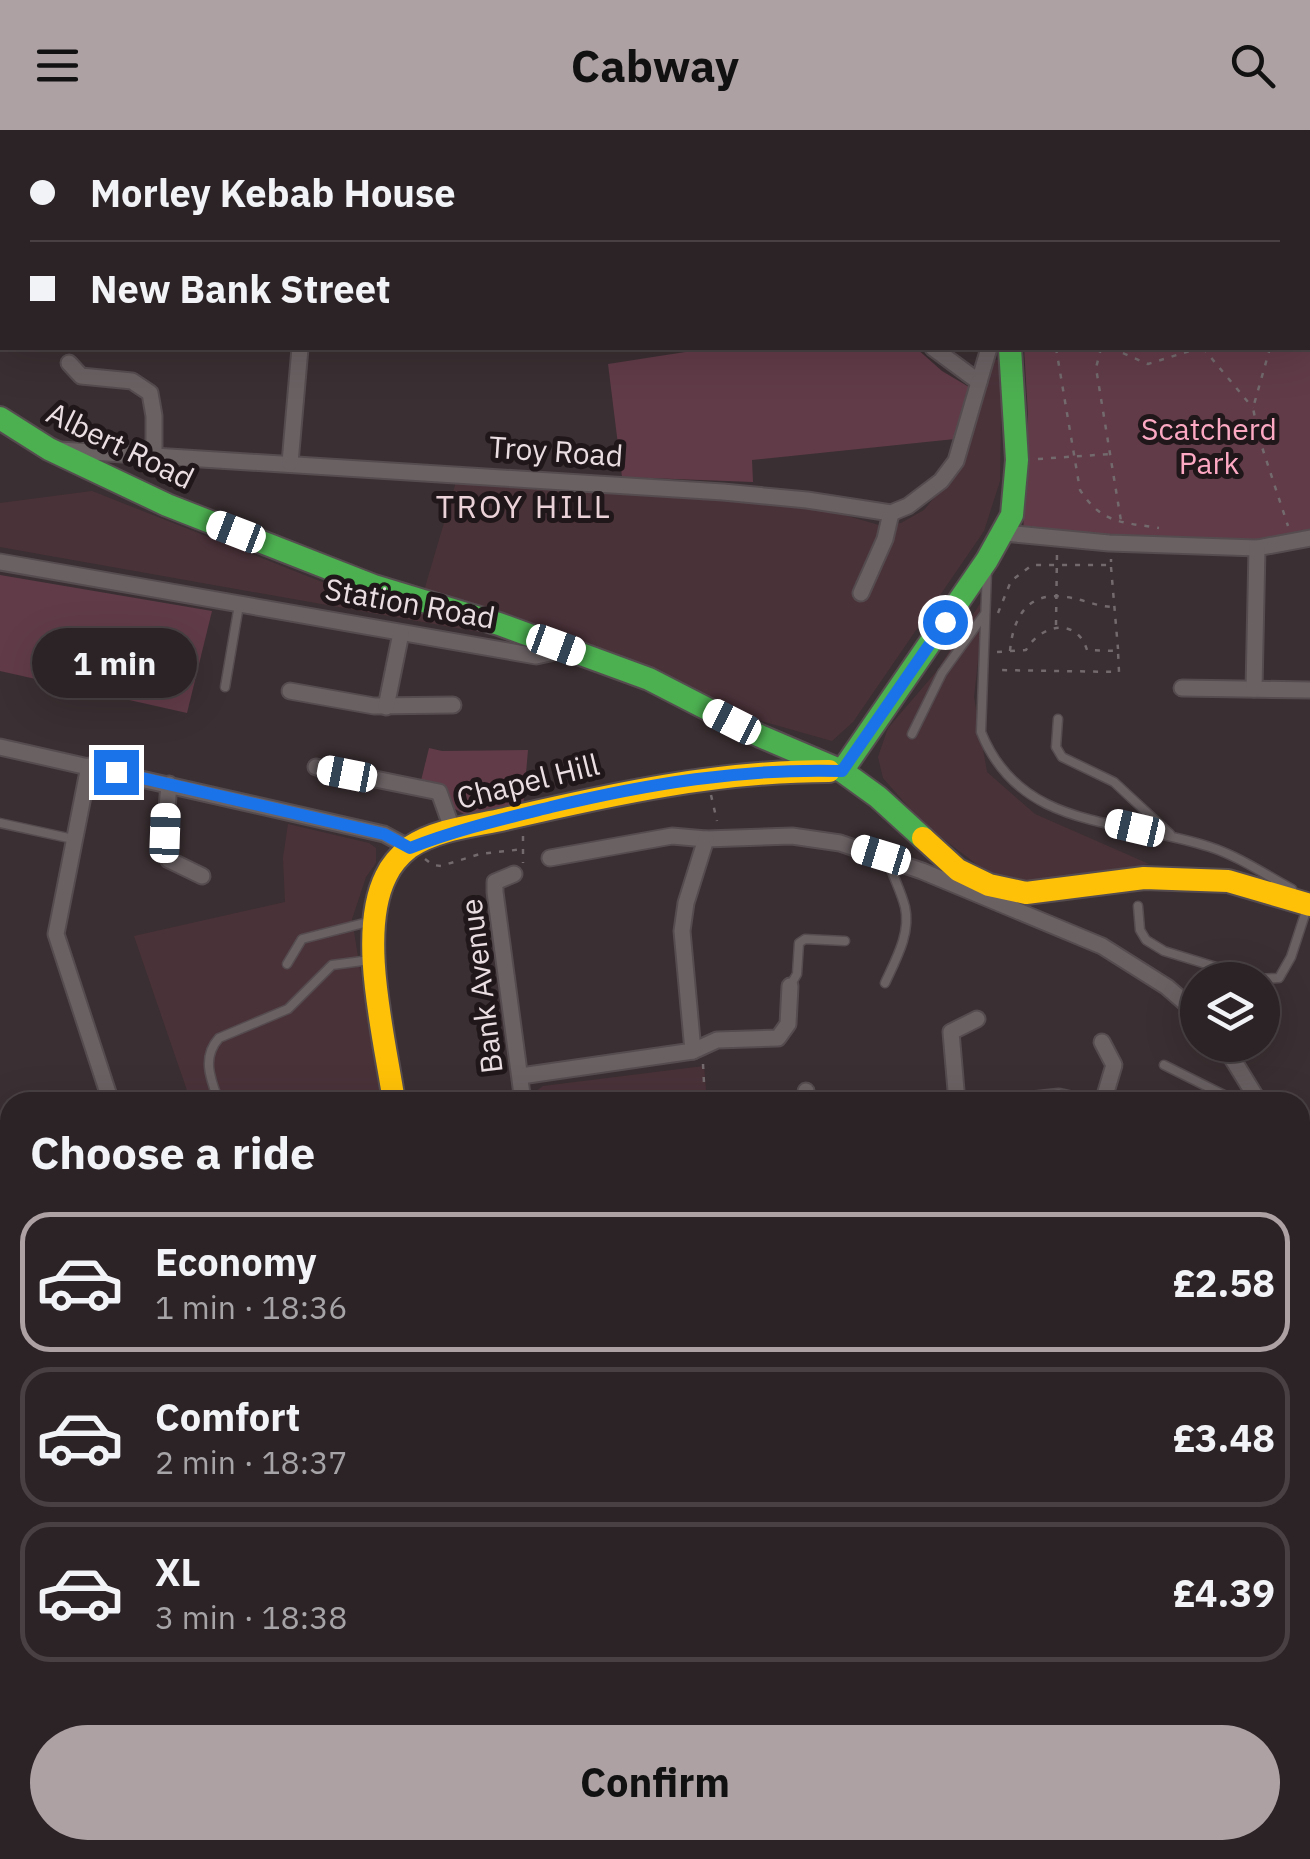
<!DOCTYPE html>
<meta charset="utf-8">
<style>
:root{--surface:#2c2326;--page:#382f32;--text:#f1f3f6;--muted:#a6a4a7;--line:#484043;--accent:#ada1a4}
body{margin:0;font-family:"IBM Plex Sans",sans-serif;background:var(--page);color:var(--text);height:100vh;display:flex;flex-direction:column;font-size:38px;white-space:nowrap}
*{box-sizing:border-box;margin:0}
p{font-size:32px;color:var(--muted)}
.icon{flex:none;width:55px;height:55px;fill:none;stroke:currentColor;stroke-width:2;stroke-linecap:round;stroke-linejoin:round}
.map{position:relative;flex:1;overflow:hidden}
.details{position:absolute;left:0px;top:962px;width:1310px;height:768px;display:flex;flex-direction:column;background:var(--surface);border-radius:30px 30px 0 0;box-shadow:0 10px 40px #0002,0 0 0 2px var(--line)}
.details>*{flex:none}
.guide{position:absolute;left:0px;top:0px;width:1310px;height:220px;box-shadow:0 10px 40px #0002,0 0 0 2px var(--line);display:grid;align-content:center;height:220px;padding:0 30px;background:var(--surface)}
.controls{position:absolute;left:1180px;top:832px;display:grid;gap:20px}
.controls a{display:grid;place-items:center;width:100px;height:100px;border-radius:50%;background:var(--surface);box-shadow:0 10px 40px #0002,0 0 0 2px var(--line);font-size:50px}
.end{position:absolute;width:45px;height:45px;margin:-22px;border:12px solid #1a73e8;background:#fff;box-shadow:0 0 0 5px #fff}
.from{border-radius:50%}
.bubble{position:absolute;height:70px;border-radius:35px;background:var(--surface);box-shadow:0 10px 40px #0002,0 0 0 2px var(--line);font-size:32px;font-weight:800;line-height:70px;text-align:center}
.car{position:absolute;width:30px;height:60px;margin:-30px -15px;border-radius:12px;box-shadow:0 0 8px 2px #0007;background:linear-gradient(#fff 24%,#345 0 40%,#fff 0 76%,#345 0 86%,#fff 0)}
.guide b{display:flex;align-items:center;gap:35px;height:95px;font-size:38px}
.guide b+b{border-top:2px solid var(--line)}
.guide i{width:25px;height:25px;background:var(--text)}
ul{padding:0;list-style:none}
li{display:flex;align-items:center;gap:30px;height:140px;margin:0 20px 15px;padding:0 10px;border:5px solid var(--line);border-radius:30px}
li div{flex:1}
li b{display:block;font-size:38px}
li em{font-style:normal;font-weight:800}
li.current{border-color:var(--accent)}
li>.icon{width:90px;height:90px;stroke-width:1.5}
h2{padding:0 30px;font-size:45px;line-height:120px}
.button{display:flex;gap:20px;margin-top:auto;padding:20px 30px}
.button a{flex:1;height:115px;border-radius:60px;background:var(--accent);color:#111;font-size:40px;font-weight:800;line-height:115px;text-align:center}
header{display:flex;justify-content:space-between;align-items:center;height:130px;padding:0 30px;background:var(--accent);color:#111;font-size:45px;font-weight:800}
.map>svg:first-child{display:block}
.built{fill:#4a3239}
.green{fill:#613b48}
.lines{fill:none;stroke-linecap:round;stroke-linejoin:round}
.lane-casing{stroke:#554c4f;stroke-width:11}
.street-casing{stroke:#554c4f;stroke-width:19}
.fast-casing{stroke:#554c4f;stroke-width:26}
.slow-casing{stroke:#554c4f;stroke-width:26}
.jam-casing{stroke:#554c4f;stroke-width:26}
.path{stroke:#726a6d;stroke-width:2.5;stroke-dasharray:5 8;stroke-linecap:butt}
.lane{stroke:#6a6163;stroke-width:8}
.street{stroke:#6a6163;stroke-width:15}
.fast{stroke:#4caf50;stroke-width:22}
.slow{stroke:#ffc107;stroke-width:22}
.jam{stroke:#c62828;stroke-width:22}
.route{stroke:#1a73e8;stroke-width:12}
.labels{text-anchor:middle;stroke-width:10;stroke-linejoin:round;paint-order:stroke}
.park-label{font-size:30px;fill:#fda9c4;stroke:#1f1719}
.street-label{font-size:30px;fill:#ebdee2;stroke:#1f1719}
.neighbourhood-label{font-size:32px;letter-spacing:2.5px;fill:#ebd2d9;stroke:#1f1719}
</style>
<header><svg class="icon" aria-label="menu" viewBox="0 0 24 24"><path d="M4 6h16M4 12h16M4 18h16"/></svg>Cabway<svg class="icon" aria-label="search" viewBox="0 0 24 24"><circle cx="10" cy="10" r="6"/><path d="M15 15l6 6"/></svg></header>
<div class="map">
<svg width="1310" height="1729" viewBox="0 0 1310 1729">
<rect width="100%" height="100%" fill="#3a2f32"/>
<!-- built -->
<g class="built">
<polygon points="854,0 1138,0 1133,2"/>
<polygon points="994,230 1002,230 1000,351 984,401 853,592 832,611 761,591 630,530 486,477 424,461 456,352 782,372 813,376 879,395 901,393 924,380 960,336"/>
<polygon points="92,361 355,465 496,502 496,505 0,417 0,373"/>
<polygon points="985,466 974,567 987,642 1035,684 1149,734 1049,750 1018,752 992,746 912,685 912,681 883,648 878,627 888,598 936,542"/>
<polygon points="288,694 369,713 376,718 376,733 366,747 352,789 381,972 191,972 134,806 285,772 283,728"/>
<polygon points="704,936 707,972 531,972 531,965 543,956"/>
</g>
<!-- green -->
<g class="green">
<polygon points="1209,0 1310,0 1310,408 1293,412 1023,406 1028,285 1024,218 1308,218 1308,2 1205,2"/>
<polygon points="711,218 916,218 942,241 969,257 955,309 752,330 753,352 622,347 608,234"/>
<polygon points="0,445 212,481 187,583 0,541"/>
<polygon points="429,618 442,621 528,620 523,679 473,689 419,659"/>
</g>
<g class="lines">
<defs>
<g id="lane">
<path d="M987 440 981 602C1021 702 1123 688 1210 717 1238 726 1266 745 1292 759"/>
<polyline points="225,557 239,475"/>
<polyline points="1058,589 1056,617 1062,627 1114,652 1170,704"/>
<polyline points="912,604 942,543 984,485"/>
<polyline points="0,693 73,709"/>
<polyline points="1138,776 1140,800 1146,810 1164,821 1255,849 1279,848 1291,827 1307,778"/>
<polyline points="287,834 302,809 368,792"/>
<path d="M885 853C896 829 911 803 905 777 901 761 893 747 889 732"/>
<polyline points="790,856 797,844 799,813 805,809 845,811"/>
<polyline points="1164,935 1238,972"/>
<path d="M219 972C211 950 201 928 219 908L288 879 332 835 370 830"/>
</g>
<g id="street">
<polyline points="3,0 6,2"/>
<polyline points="842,0 843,2"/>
<polyline points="1006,0 1007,2"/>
<polyline points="266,2 271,0"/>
<polyline points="933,218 979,252 989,218"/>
<polyline points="69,233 81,246 132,251 150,263 154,286 154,327"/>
<polyline points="60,320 723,362 807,370 891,383 908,376 941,351 956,331 979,252"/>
<polyline points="290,333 300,218"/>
<polyline points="1004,403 1109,413 1257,418 1310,408"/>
<polyline points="0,432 536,526 550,523 555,515"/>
<polyline points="861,463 885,409 891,383"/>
<polyline points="1182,558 1310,560"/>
<polyline points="1254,559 1257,418"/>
<polyline points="290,561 374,576 453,575"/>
<polyline points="386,577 401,503"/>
<polyline points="0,617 384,704 410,718"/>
<polyline points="89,636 56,804 111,972"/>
<polyline points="316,637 439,662 453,701"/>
<polyline points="169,654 165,703 169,730 202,746"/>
<polyline points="550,728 672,706 706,709 792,706 840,713 922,741 1102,816 1167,857 1198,884"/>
<polyline points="514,744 495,752 495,762 523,972"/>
<polyline points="1102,912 1114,935 1103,972"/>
<polyline points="1224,915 1259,972"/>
<polyline points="693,921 717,910 778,908 788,894 790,856"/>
<polyline points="521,946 693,921 682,801 686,773 706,709"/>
<polyline points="806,961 807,972"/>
<polyline points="957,972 951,902 977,889"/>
<polyline points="1012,972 1059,967 1082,972"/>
<polyline points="0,1079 10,1108"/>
<polyline points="1300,1128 1310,1125"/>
<polyline points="0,1168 10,1165"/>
<polyline points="1300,1326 1310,1340"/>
<polyline points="1300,1589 1310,1604"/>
<polyline points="487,1720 491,1729"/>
<polyline points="669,1720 672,1729"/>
<polyline points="744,1720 747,1729"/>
<polyline points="942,1720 944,1729"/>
<polyline points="173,1721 176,1729"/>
</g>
<g id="fast">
<polyline points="0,288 49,319 167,375 374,456 499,494 649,549 760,606 842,641 878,667 923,708"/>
<polyline points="842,641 987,430 1012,385 1017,330 1010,218"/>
<polyline points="1300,1039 1310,1039"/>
</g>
<g id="slow">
<polyline points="923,708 958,740 989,755 1026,763 1144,748 1228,751 1310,775"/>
<path d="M394 972C385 909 357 803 386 746 391 735 400 725 410 717 437 699 474 696 505 689 613 664 718 641 829 641"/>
<polyline points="0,1596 10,1587"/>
</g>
<polyline id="jam" points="1174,2 1178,0"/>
</defs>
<!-- lane casing -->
<use href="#lane" class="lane-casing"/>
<!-- street casing -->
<use href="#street" class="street-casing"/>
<!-- fast casing -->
<use href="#fast" class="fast-casing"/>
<!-- slow casing -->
<use href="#slow" class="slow-casing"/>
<!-- jam casing -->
<use href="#jam" class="jam-casing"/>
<!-- path -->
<g class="path">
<polyline points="1231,2 1235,0"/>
<polyline points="1308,120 1310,115"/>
<path d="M1056 218 1080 360C1102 394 1122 392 1159 398"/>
<polyline points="1101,218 1096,238 1121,391"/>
<polyline points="1111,218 1148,234 1199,218"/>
<polyline points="1203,218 1253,278"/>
<polyline points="1270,218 1253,278 1259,308 1288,396"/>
<polyline points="1038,329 1110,324"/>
<polyline points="1111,437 1118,519"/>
<polyline points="998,483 1011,451 1032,435 1111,435 1111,429"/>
<polyline points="1056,495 1057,423"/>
<path d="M1010 521C1013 488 1027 461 1066 467 1083 469 1097 477 1115 477"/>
<path d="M997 522 1026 520C1041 494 1077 487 1087 520L1118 521 1119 542 997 540"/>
<polyline points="711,665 717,691"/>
<polyline points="523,706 523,733"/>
<polyline points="425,729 433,735 441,736 480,724 524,719"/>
<polyline points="703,934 705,972"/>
<polyline points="0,1456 10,1467"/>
</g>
<!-- lane -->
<use href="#lane" class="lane"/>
<!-- street -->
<use href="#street" class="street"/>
<!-- fast -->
<use href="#fast" class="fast"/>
<!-- slow -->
<use href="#slow" class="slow"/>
<!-- jam -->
<use href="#jam" class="jam"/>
</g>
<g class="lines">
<!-- route -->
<path class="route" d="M116 642 384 704 410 718C456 700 503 689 551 677 647 654 743 638 842 641L945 492"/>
</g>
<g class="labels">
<!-- park labels -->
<g class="park-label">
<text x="1209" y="310">Scatcherd<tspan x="1209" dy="34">Park</tspan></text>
</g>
<!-- street labels -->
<g class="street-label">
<text transform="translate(120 316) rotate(26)" y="10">Albert Road</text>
<text transform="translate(556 322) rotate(4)" y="10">Troy Road</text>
<text transform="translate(410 474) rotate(10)" y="10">Station Road</text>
<text transform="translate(528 652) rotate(-14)" y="10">Chapel Hill</text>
<text transform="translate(482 856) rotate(-97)" y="10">Bank Avenue</text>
</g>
<!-- neighbourhood labels -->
<g class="neighbourhood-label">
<text x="524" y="388">TROY HILL</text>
</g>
</g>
</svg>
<div class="controls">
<a><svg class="icon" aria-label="layers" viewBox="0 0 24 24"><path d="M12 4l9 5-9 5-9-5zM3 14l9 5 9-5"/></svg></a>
</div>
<i class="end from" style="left:945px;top:492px"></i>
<i class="end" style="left:116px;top:642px"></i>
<div class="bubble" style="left:32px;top:498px;width:165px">1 min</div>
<i class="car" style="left:236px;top:402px;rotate:291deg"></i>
<i class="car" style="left:556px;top:515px;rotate:110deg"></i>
<i class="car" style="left:732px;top:592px;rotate:297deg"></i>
<i class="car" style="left:347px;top:644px;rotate:281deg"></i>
<i class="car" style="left:1135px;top:698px;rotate:283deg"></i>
<i class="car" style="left:165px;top:703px;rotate:2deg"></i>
<i class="car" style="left:881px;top:725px;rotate:287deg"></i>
<div class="guide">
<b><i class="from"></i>Morley Kebab House</b>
<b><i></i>New Bank Street</b>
</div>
<section class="details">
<h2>Choose a ride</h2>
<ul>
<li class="current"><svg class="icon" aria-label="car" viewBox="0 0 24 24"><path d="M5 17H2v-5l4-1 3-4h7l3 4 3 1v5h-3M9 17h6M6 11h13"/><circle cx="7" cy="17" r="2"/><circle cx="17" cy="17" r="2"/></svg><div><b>Economy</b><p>1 min · 18:36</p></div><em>£2.58</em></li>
<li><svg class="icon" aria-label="car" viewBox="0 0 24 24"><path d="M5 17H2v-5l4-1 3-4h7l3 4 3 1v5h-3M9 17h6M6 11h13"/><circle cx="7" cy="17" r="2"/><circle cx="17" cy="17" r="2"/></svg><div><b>Comfort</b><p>2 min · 18:37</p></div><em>£3.48</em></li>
<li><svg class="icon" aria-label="car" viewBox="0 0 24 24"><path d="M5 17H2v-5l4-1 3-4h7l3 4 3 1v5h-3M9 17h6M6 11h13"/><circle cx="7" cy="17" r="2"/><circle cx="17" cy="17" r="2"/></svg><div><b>XL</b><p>3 min · 18:38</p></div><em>£4.39</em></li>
</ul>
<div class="button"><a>Confirm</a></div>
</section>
</div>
